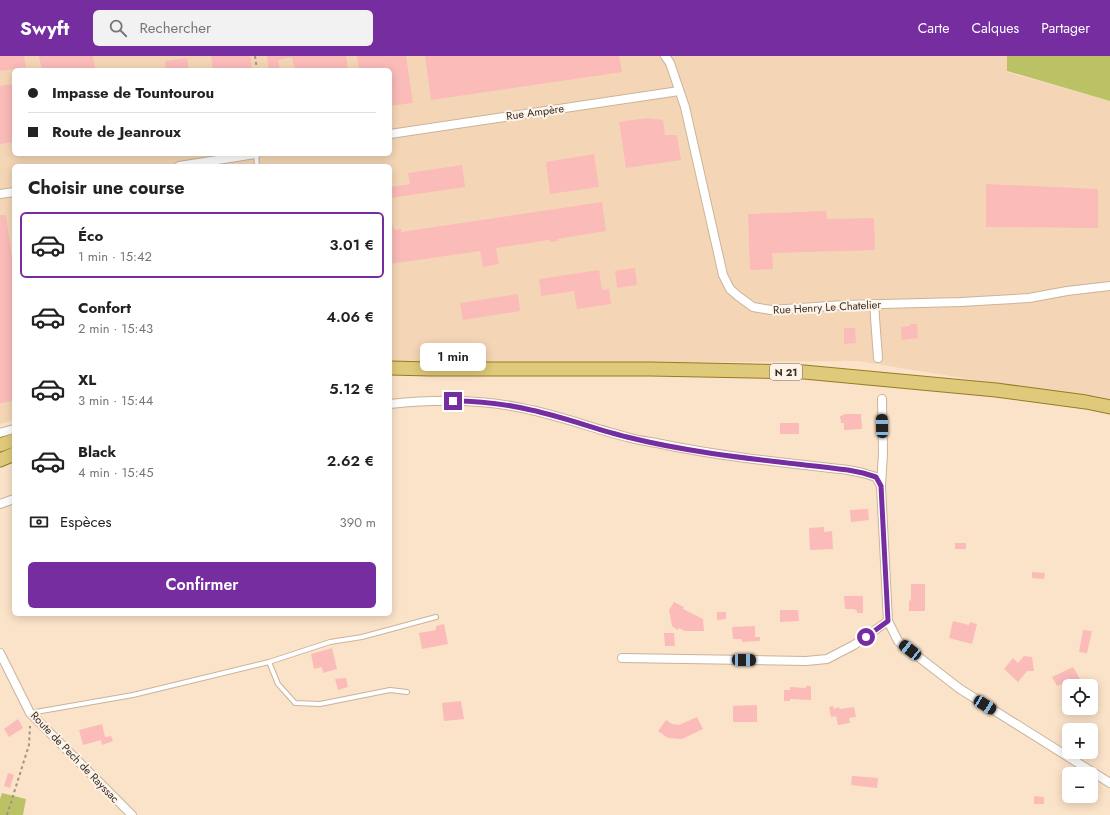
<!DOCTYPE html>
<html lang="fr">
<meta charset="utf-8">
<style>
:root{--surface:#fff;--page:#f2f2f2;--text:#222;--muted:#767676;--line:#e0e0e0;--accent:#762da0}
body{margin:0;font-family:Jost,sans-serif;background:var(--page);color:var(--text);height:100vh;display:flex;flex-direction:column;font-size:15px;white-space:nowrap}
*{box-sizing:border-box;margin:0}
p{font-size:13px;color:var(--muted)}
.icon{flex:none;width:22px;height:22px;fill:none;stroke:currentColor;stroke-width:2;stroke-linecap:round;stroke-linejoin:round}
.map{position:relative;flex:1;overflow:hidden}
.sheet{position:absolute;left:12px;top:108px;width:380px;height:452px;display:flex;flex-direction:column;background:var(--surface);border-radius:6px;box-shadow:0 2px 10px #0003}
.sheet>*{flex:none}
.top-card{position:absolute;left:12px;top:12px;width:380px;height:88px;border-radius:6px;box-shadow:0 2px 10px #0003;display:grid;align-content:center;height:88px;padding:0 16px;background:var(--surface)}
.fabs{position:absolute;left:1062px;top:623px;display:grid;gap:8px}
.fabs a{display:grid;place-items:center;width:36px;height:36px;border-radius:6px;background:var(--surface);box-shadow:0 2px 10px #0003;font-size:20px}
.end{position:absolute;width:18px;height:18px;margin:-9px;border:5px solid #762da0;background:#fff;box-shadow:0 0 0 2px #fff}
.from{border-radius:50%}
.bubble{position:absolute;height:28px;border-radius:6px;background:var(--surface);box-shadow:0 2px 10px #0003;font-size:13px;font-weight:600;line-height:28px;text-align:center}
.car{position:absolute;width:12px;height:24px;margin:-12px -6px;border-radius:5px;box-shadow:0 0 3px 1px #0007;background:linear-gradient(#222 24%,#8ab4d8 0 40%,#222 0 76%,#8ab4d8 0 86%,#222 0)}
.top-card b{display:flex;align-items:center;gap:14px;height:38px;font-size:15px}
.top-card b+b{border-top:1px solid var(--line)}
.top-card i{width:10px;height:10px;background:var(--text)}
ul{padding:0;list-style:none}
li{display:flex;align-items:center;gap:12px;height:66px;margin:0 8px 6px;padding:0 8px;border:2px solid transparent;border-radius:6px}
li div{flex:1}
li b{display:block;font-size:15px}
li em{font-style:normal;font-weight:600}
li.selected{border-color:var(--accent)}
li>.icon{width:36px;height:36px;stroke-width:1.5}
h2{padding:0 16px;font-size:18px;line-height:48px}
.pay{display:flex;align-items:center;gap:10px;height:44px;padding:0 16px;font-size:15px}
.pay p{margin-inline-start:auto}
.action{display:flex;gap:8px;margin-top:auto;padding:8px 16px}
.action a{flex:1;height:46px;border-radius:6px;background:var(--accent);color:#fff;font-size:16px;font-weight:600;line-height:46px;text-align:center}
header{display:flex;align-items:center;gap:24px;box-sizing:border-box;height:56px;padding:0 20px;background:var(--accent);color:#fff}
header strong{font-size:19px}
nav{display:flex;gap:22px;margin-inline-start:auto;font-size:14px}
.search{width:280px;height:36px;background:var(--page);display:flex;align-items:center;gap:10px;box-sizing:border-box;padding:0 14px;border-radius:6px;color:var(--muted);font-size:15px}
.map>svg:first-child{display:block}
.built{fill:#f4d6b6;fill-rule:evenodd}
.green{fill:#bbc265}
.building{fill:#fabbb9}
.lines{fill:none;stroke-linecap:round;stroke-linejoin:round}
.lane-casing{stroke:#cab39a;stroke-width:6}
.street-casing{stroke:#cab39a;stroke-width:10}
.primary-casing{stroke:#977b22;stroke-width:15}
.path{stroke:#a59380;stroke-width:2;stroke-dasharray:3 3;stroke-linecap:butt}
.lane{stroke:#fff;stroke-width:4}
.street{stroke:#fff;stroke-width:8}
.primary{stroke:#dfc97a;stroke-width:13}
.route{stroke:#762da0;stroke-width:5}
.labels{text-anchor:middle;stroke-width:4;stroke-linejoin:round;paint-order:stroke}
.shield{fill:#fdf3e8;stroke:#72685e;stroke-width:1}
.shield-label{font-size:10px;font-weight:bold;fill:#372d23}
.street-label{font-size:11px;fill:#372d23;stroke:#fdf3e8}
</style>
<header>
<strong>Swyft</strong>
<div class="search"><svg class="icon" aria-label="search" viewBox="0 0 24 24"><circle cx="10" cy="10" r="6"/><path d="M15 15l6 6"/></svg>Rechercher</div>
<nav><a>Carte</a><a>Calques</a><a>Partager</a></nav>
</header>
<div class="map">
<svg width="1110" height="759" viewBox="0 0 1110 759">
<rect width="100%" height="100%" fill="#fbe3c9"/>
<!-- built -->
<path class="built" d="M0 0H1007V16L1110 45V346L857 305 390 309V110H14V364L0 368ZM14 14H390V98H14Z"/>
<!-- green -->
<g class="green">
<polygon points="1007,0 1110,0 1110,45 1007,15"/>
<polygon points="2,737 26,743 23,759 0,759 0,743"/>
</g>
<!-- building -->
<g class="building">
<polygon points="0,0 24,0 26,11 0,15"/>
<polygon points="39,0 93,0 95,14 42,14"/>
<polygon points="211,0 250,0 252,14 213,14"/>
<polygon points="267,0 346,0 348,14 295,14 292,1 278,4 280,14 269,14"/>
<polygon points="357,0 406,0 413,47 390,50 390,14 359,14"/>
<polygon points="425,0 619,0 622,16 431,44"/>
<polygon points="187,2 189,14 166,14 165,5"/>
<polygon points="14,28 14,86 0,88 0,30"/>
<polygon points="647,62 663,64 665,79 677,79 681,104 626,112 619,66"/>
<polygon points="594,98 599,131 550,138 546,106"/>
<polygon points="462,109 465,131 390,142 390,131 410,128 408,117"/>
<polygon points="986,128 1098,133 1098,172 986,171"/>
<polygon points="602,146 606,175 557,183 558,185 550,186 549,184 496,192 499,208 483,211 480,195 390,208 390,156 394,174 401,173 401,176"/>
<polygon points="826,155 827,163 874,162 875,194 772,197 773,213 750,214 748,158"/>
<polygon points="0,159 6,159 14,216 14,345 0,347"/>
<polygon points="635,212 637,229 617,232 615,215"/>
<polygon points="599,214 602,234 609,233 611,248 577,253 574,235 541,240 539,223"/>
<polygon points="518,238 520,255 463,264 460,247"/>
<polygon points="910,268 917,268 918,282 902,284 901,271 910,270"/>
<polygon points="844,272 855,272 856,287 844,288"/>
<polygon points="844,358 861,358 862,373 844,374 844,367 841,367 840,360 844,359"/>
<rect x="780" y="367" width="19" height="11"/>
<polygon points="868,453 869,464 851,466 850,454"/>
<polygon points="824,471 824,476 832,475 833,493 810,494 809,472"/>
<rect x="955" y="487" width="11" height="6"/>
<polygon points="1032,516 1045,517 1044,523 1032,522"/>
<polygon points="911,528 925,528 925,555 909,555 909,545 911,544"/>
<polygon points="844,540 863,540 863,557 857,557 857,555 854,553 845,553"/>
<polygon points="674,546 684,551 683,553 703,563 704,575 685,575 679,572 678,574 672,570 669,554"/>
<polygon points="780,554 798,554 799,565 780,566"/>
<polygon points="717,556 726,556 726,563 717,564"/>
<polygon points="953,565 969,569 970,566 977,568 972,588 949,582"/>
<polygon points="444,568 448,588 422,593 419,577 436,574 436,570"/>
<polygon points="755,570 755,581 760,581 760,585 742,586 742,583 733,583 732,571"/>
<polygon points="1083,574 1092,575 1087,597 1079,596"/>
<polygon points="664,577 674,577 675,590 665,590"/>
<polygon points="332,592 337,613 323,617 322,611 314,613 311,598"/>
<polygon points="1024,600 1032,601 1034,615 1027,615 1018,626 1004,613 1013,602 1018,607"/>
<polygon points="1073,611 1080,623 1063,633 1061,628 1057,630 1052,621"/>
<polygon points="346,622 348,631 338,634 335,623"/>
<polygon points="806,630 811,630 811,644 790,643 790,645 784,645 784,634 790,634 790,631 806,632"/>
<polygon points="461,645 464,663 444,665 442,647"/>
<polygon points="757,649 757,666 733,666 733,650"/>
<polygon points="833,650 834,653 839,651 840,653 854,651 856,661 849,662 850,667 838,669 836,660 831,661 829,651"/>
<polygon points="697,661 703,673 682,683 668,682 658,675 666,664 672,668 679,669"/>
<polygon points="18,663 23,672 9,681 4,673"/>
<polygon points="102,668 105,681 111,680 113,685 102,689 101,684 83,689 79,674"/>
<polygon points="8,717 14,719 10,732 4,730"/>
<polygon points="852,720 878,722 877,732 851,729"/>
<polygon points="1034,740 1044,741 1044,748 1034,748"/>
</g>
<g class="lines">
<defs>
<g id="lane">
<polyline points="256,98 257,110"/>
<polyline points="269,606 330,586 362,581 436,561"/>
<polyline points="30,657 133,639 269,606 278,628 295,647 320,648 390,634 407,636"/>
</g>
<g id="street">
<polyline points="665,0 670,7 685,51 723,219 730,233 738,240 753,251 771,254 844,249 961,246 1029,242 1067,235 1110,230"/>
<polyline points="390,78 679,35"/>
<polyline points="179,110 256,98"/>
<polyline points="0,138 14,136"/>
<polyline points="874,248 878,302"/>
<path d="M390 348C437 343 485 343 531 354 564 361 595 373 627 381 640 385 653 386 666 389 726 401 787 407 848 414L863 417 876 421 881 430 888 565 898 585 960 633 1110 727"/>
<polyline points="0,377 14,373"/>
<polyline points="881,430 883,397 882,343"/>
<polyline points="0,448 14,443"/>
<polyline points="0,597 30,657 132,759"/>
<polyline points="622,602 806,605 827,603 854,589 888,565"/>
</g>
<g id="primary">
<polyline points="390,312 430,313 650,313 804,316 996,334 1086,346 1110,351"/>
<polyline points="0,389 14,384"/>
<polyline points="0,404 14,398"/>
</g>
</defs>
<!-- lane casing -->
<use href="#lane" class="lane-casing"/>
<!-- street casing -->
<use href="#street" class="street-casing"/>
<!-- primary casing -->
<use href="#primary" class="primary-casing"/>
<!-- path -->
<g class="path">
<polyline points="255,0 257,14"/>
<polyline points="7,759 29,689 30,670"/>
</g>
<!-- lane -->
<use href="#lane" class="lane"/>
<!-- street -->
<use href="#street" class="street"/>
<!-- primary -->
<use href="#primary" class="primary"/>
</g>
<g class="lines">
<!-- route -->
<path class="route" d="M453 345C479 345 506 348 531 354 564 361 595 373 627 381 698 399 776 405 848 414L863 417 876 421 881 430 888 565 866 581"/>
</g>
<g class="labels">
<!-- shield labels -->
<rect class="shield" x="770" y="308" width="32" height="16" rx="3"/>
<g class="shield-label">
<text x="786" y="320">N 21</text>
</g>
<!-- street labels -->
<g class="street-label">
<text transform="translate(535 56) rotate(-8)" y="4">Rue Ampère</text>
<text transform="translate(827 251) rotate(-3)" y="4">Rue Henry Le Chatelier</text>
<text transform="translate(75 701) rotate(46)" y="4">Route de Pech de Rayssac</text>
</g>
</g>
</svg>
<div class="fabs">
<a><svg class="icon" aria-label="locate" viewBox="0 0 24 24"><circle cx="12" cy="12" r="6"/><path d="M12 2v4M12 18v4M2 12h4M18 12h4"/></svg></a>
<a>+</a>
<a>−</a>
</div>
<i class="end from" style="left:866px;top:581px"></i>
<i class="end" style="left:453px;top:345px"></i>
<div class="bubble" style="left:420px;top:287px;width:66px">1 min</div>
<i class="car" style="left:882px;top:370px;rotate:359deg"></i>
<i class="car" style="left:910px;top:594px;rotate:308deg"></i>
<i class="car" style="left:744px;top:604px;rotate:91deg"></i>
<i class="car" style="left:985px;top:649px;rotate:122deg"></i>
<div class="top-card">
<b><i class="from"></i>Impasse de Tountourou</b>
<b><i></i>Route de Jeanroux</b>
</div>
<section class="sheet">
<h2>Choisir une course</h2>
<ul>
<li class="selected"><svg class="icon" aria-label="car" viewBox="0 0 24 24"><path d="M5 17H2v-5l4-1 3-4h7l3 4 3 1v5h-3M9 17h6M6 11h13"/><circle cx="7" cy="17" r="2"/><circle cx="17" cy="17" r="2"/></svg><div><b>Éco</b><p>1 min · 15:42</p></div><em>3.01 €</em></li>
<li><svg class="icon" aria-label="car" viewBox="0 0 24 24"><path d="M5 17H2v-5l4-1 3-4h7l3 4 3 1v5h-3M9 17h6M6 11h13"/><circle cx="7" cy="17" r="2"/><circle cx="17" cy="17" r="2"/></svg><div><b>Confort</b><p>2 min · 15:43</p></div><em>4.06 €</em></li>
<li><svg class="icon" aria-label="car" viewBox="0 0 24 24"><path d="M5 17H2v-5l4-1 3-4h7l3 4 3 1v5h-3M9 17h6M6 11h13"/><circle cx="7" cy="17" r="2"/><circle cx="17" cy="17" r="2"/></svg><div><b>XL</b><p>3 min · 15:44</p></div><em>5.12 €</em></li>
<li><svg class="icon" aria-label="car" viewBox="0 0 24 24"><path d="M5 17H2v-5l4-1 3-4h7l3 4 3 1v5h-3M9 17h6M6 11h13"/><circle cx="7" cy="17" r="2"/><circle cx="17" cy="17" r="2"/></svg><div><b>Black</b><p>4 min · 15:45</p></div><em>2.62 €</em></li>
</ul>
<div class="pay"><svg class="icon" aria-label="cash" viewBox="0 0 24 24"><path d="M3 7h18v10H3z"/><circle cx="12" cy="12" r="2"/></svg>Espèces<p>390 m</p></div>
<div class="action"><a>Confirmer</a></div>
</section>
</div>
